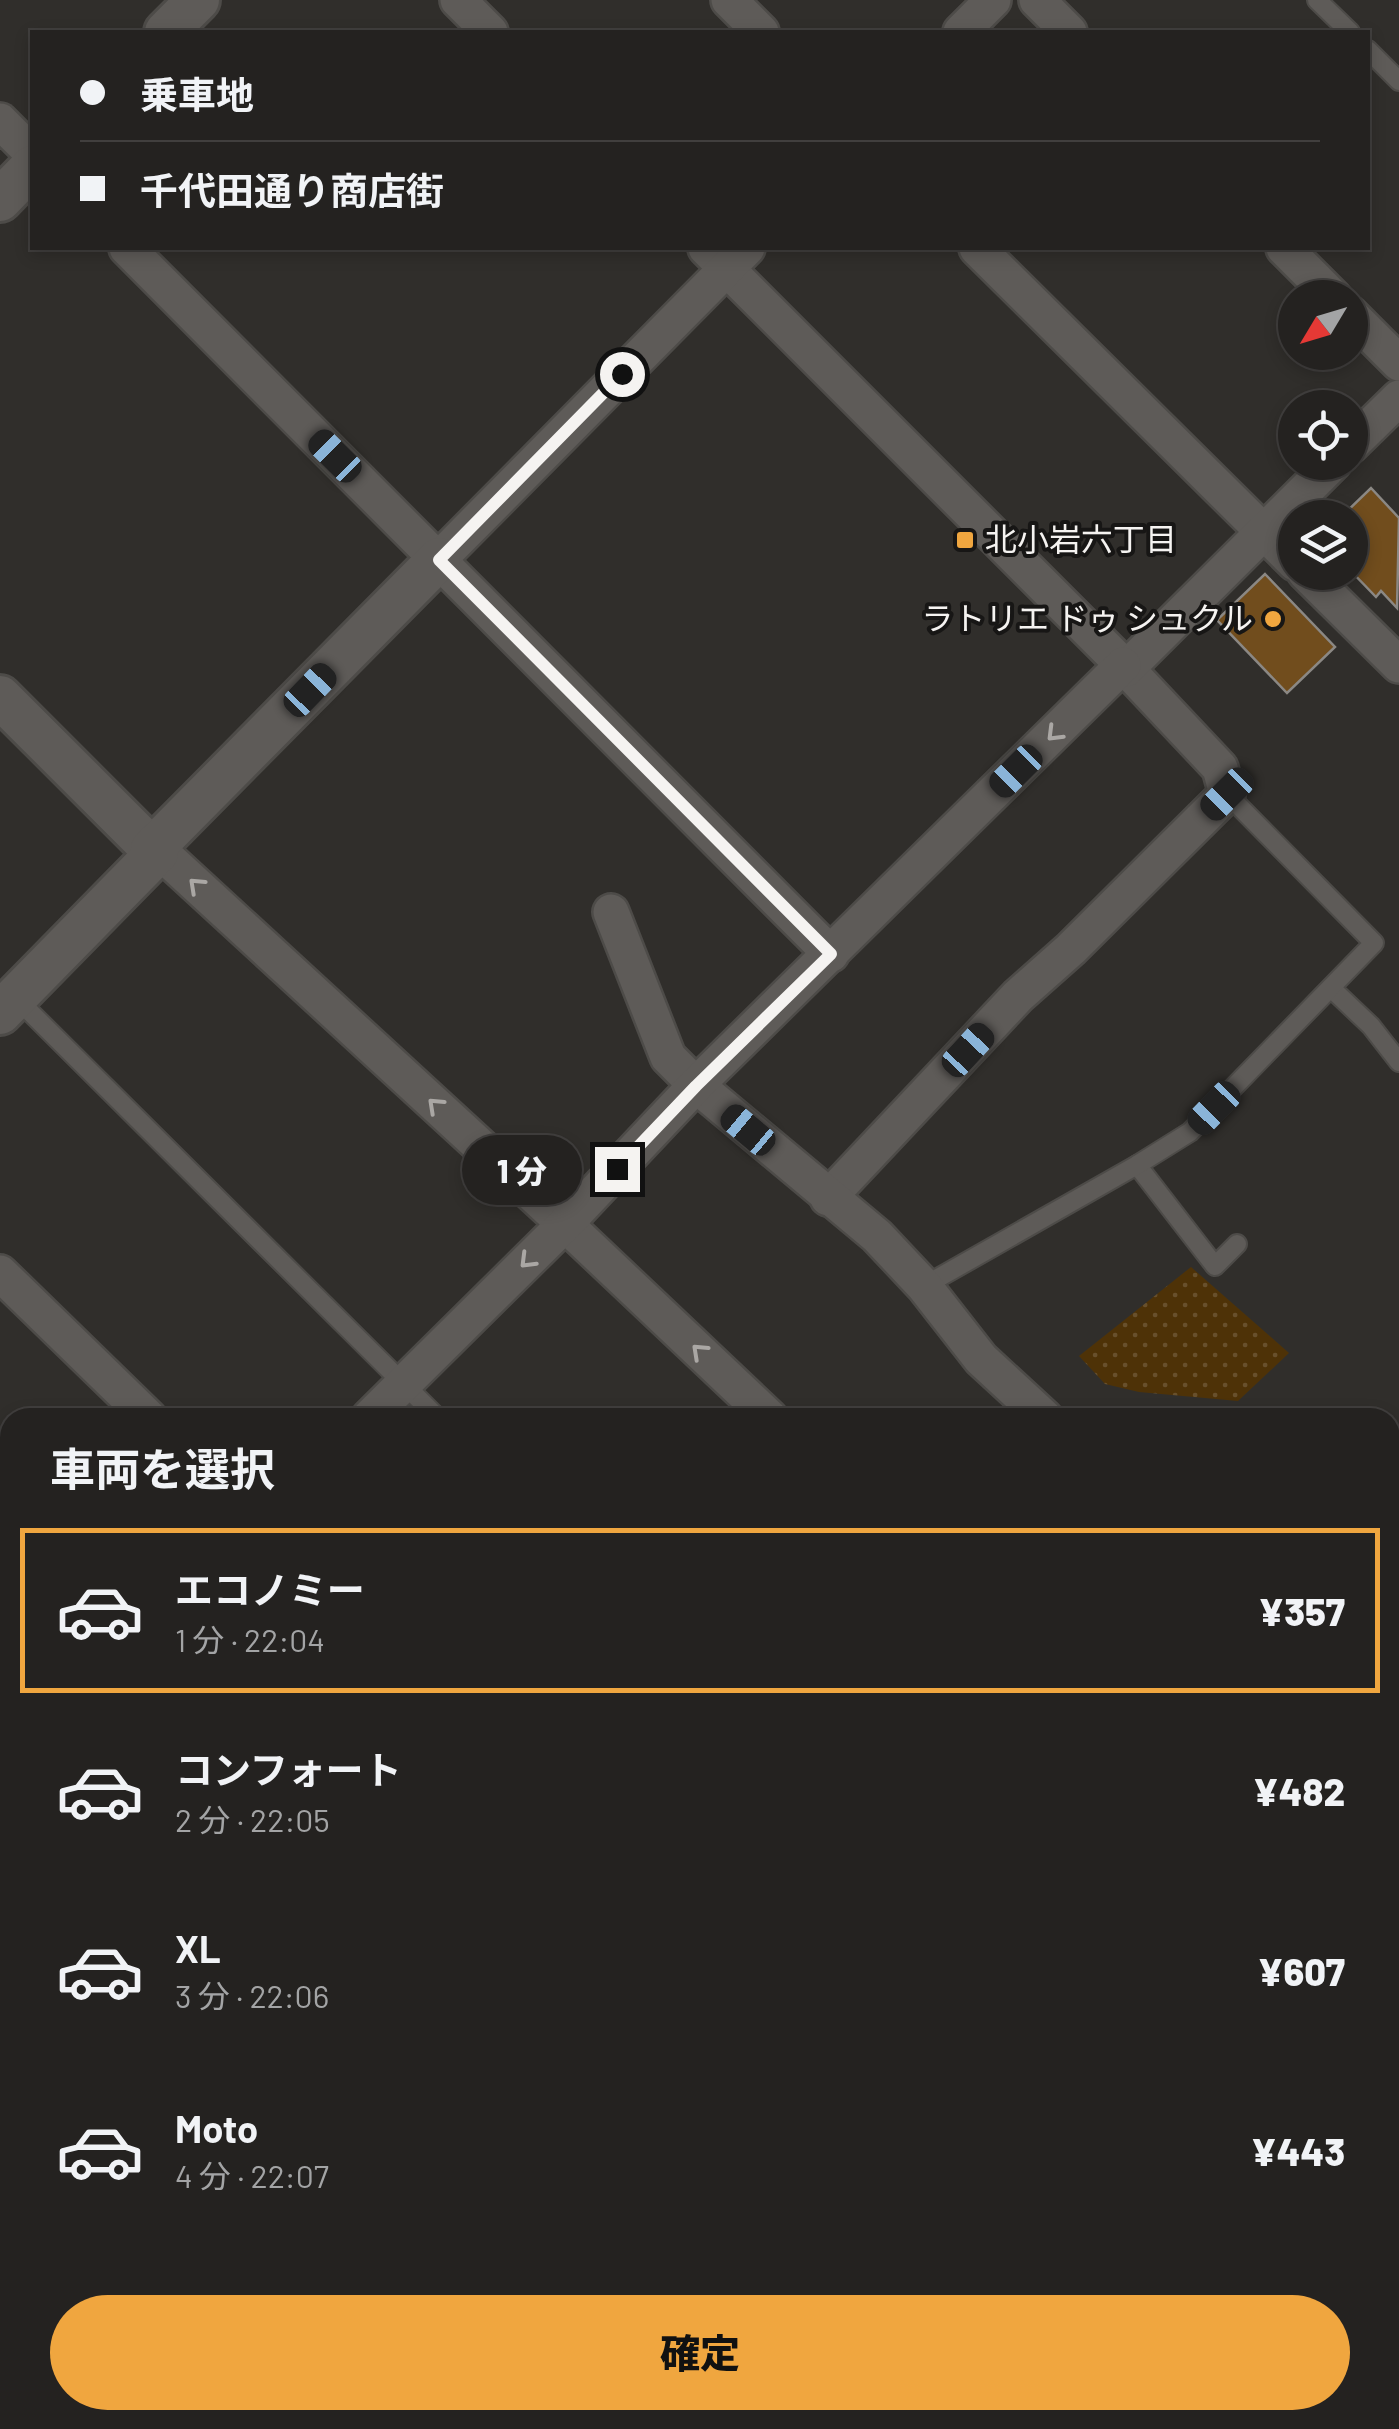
<!DOCTYPE html>
<html lang="ja">
<meta charset="utf-8">
<style>
:root{--surface:#242220;--page:#2c2a29;--text:#f1f3f6;--muted:#a3a4a5;--line:#413f3e;--accent:#f0a63f}
body{margin:0;font-family:Barlow,"Noto Sans JP",sans-serif;background:var(--page);color:var(--text);height:100vh;display:flex;flex-direction:column;font-size:38px;white-space:nowrap}
*{box-sizing:border-box;margin:0}
p{font-size:32px;color:var(--muted)}
.icon{flex:none;width:55px;height:55px;fill:none;stroke:currentColor;stroke-width:2;stroke-linecap:round;stroke-linejoin:round}
.map{position:relative;flex:1;overflow:hidden}
.sheet{position:absolute;left:0px;top:1408px;width:1400px;height:1022px;display:flex;flex-direction:column;background:var(--surface);border-radius:30px 30px 0 0;box-shadow:0 5px 15px #0003,0 0 0 2px var(--line)}
.sheet>*{flex:none}
.top-card{position:absolute;left:30px;top:30px;width:1340px;height:220px;border-radius:0px;box-shadow:0 5px 15px #0003,0 0 0 2px var(--line);display:grid;align-content:center;height:220px;padding:0 50px;background:var(--surface)}
.needle{width:65px;rotate:232deg}
.buttons{position:absolute;left:1278px;top:280px;display:grid;gap:20px}
.buttons a{display:grid;place-items:center;width:90px;height:90px;border-radius:50%;background:var(--surface);box-shadow:0 5px 15px #0003,0 0 0 2px var(--line);font-size:50px}
.end{position:absolute;width:45px;height:45px;margin:-22px;border:12px solid #f5f3f1;background:#111;box-shadow:0 0 0 5px #111}
.from{border-radius:50%}
.bubble{position:absolute;height:70px;border-radius:35px;background:var(--surface);box-shadow:0 5px 15px #0003,0 0 0 2px var(--line);font-size:32px;font-weight:800;line-height:70px;text-align:center}
.car{position:absolute;width:30px;height:60px;margin:-30px -15px;border-radius:12px;box-shadow:0 0 8px 2px #0007;background:linear-gradient(#222 24%,#8ab4d8 0 40%,#222 0 76%,#8ab4d8 0 86%,#222 0)}
.top-card b{display:flex;align-items:center;gap:35px;height:95px;font-size:38px}
.top-card b+b{border-top:2px solid var(--line)}
.top-card i{width:25px;height:25px;background:var(--text)}
ul{padding:0;list-style:none}
li{display:flex;align-items:center;gap:30px;height:165px;margin:0 20px 15px;padding:0 30px;border:5px solid transparent;border-radius:0px}
li div{flex:1}
li b{display:block;font-size:38px}
li em{font-style:normal;font-weight:800}
li.active{border-color:var(--accent)}
li>.icon{width:90px;height:90px;stroke-width:1.5}
h2{padding:0 50px;font-size:45px;line-height:120px}
.button{display:flex;gap:20px;margin-top:auto;padding:20px 50px}
.button a{flex:1;height:115px;border-radius:60px;background:var(--accent);color:#111;font-size:40px;font-weight:800;line-height:115px;text-align:center}
.map>svg:first-child{display:block}
.green{fill:url(#green-dots)}
.building{fill:#714d1d;stroke:#8b8884;stroke-width:2.5}
.lines{fill:none;stroke-linecap:round;stroke-linejoin:round}
.service-casing{stroke:#4d4b48;stroke-width:22}
.minor-casing{stroke:#4d4b48;stroke-width:40}
.tertiary-casing{stroke:#4d4b48;stroke-width:48}
.service{stroke:#5e5b58;stroke-width:18}
.minor{stroke:#5e5b58;stroke-width:35}
.tertiary{stroke:#5e5b58;stroke-width:42}
.oneway{stroke:#aaa7a4}
.route{stroke:#f5f3f1;stroke-width:12}
.poi-dot{fill:#f0a63f;stroke:#171615;stroke-width:4}
.labels{text-anchor:middle;stroke-width:8;stroke-linejoin:round;paint-order:stroke}
.poi-label{font-size:32px;fill:#f5f3f1;stroke:#171615;text-anchor:start}
</style>
<div class="map">
<svg width="1399" height="2429" viewBox="0 0 1399 2429">
<defs>
<pattern id="green-dots" width="8" height="8" patternUnits="userSpaceOnUse" patternTransform="scale(2.5)"><rect width="8" height="8" fill="#4e3207"/><path d="M2 2h.1M6 6h.1" fill="none" stroke="#68502c" stroke-width="1.8" stroke-linecap="round"/></pattern>
</defs>
<rect width="100%" height="100%" fill="#302e2b"/>
<!-- green -->
<polygon class="green" points="1191,1267 1289,1353 1238,1401 1139,1392 1105,1384 1079,1356"/>
<!-- building -->
<g class="building">
<polygon points="1371,488 1399,518 1397,608 1381,591 1376,597 1350,570 1350,518 1340,518"/>
<polygon points="1265,574 1335,647 1287,693 1217,620"/>
<polygon points="0,1890 10,1900 10,1934 0,1944"/>
<polygon points="1399,2195 1399,2262 1393,2267 1390,2264 1390,2203"/>
<polygon points="1390,2370 1399,2379 1397,2388 1399,2400 1390,2409"/>
<polygon points="1097,2420 1129,2420 1132,2424 1138,2420 1144,2420 1151,2429 1088,2429"/>
<polygon points="1164,2420 1222,2420 1229,2429 1168,2429 1162,2422"/>
<polygon points="1286,2420 1357,2420 1365,2429 1293,2429"/>
</g>
<g class="lines">
<defs>
<g id="service">
<polyline points="1317,0 1350,32"/>
<polyline points="1368,50 1399,81"/>
<polyline points="1331,988 1371,1026 1399,1062"/>
<polyline points="16,998 438,1418"/>
<polyline points="1137,1165 1215,1266 1237,1244"/>
<polyline points="924,1286 1137,1165 1190,1132 1374,943 1227,794"/>
<polyline points="1390,1464 1399,1468"/>
<polyline points="0,1548 10,1559"/>
<polyline points="1390,2123 1399,2117"/>
<polyline points="0,2291 10,2318"/>
<polyline points="0,2412 10,2403"/>
<polyline points="273,2420 273,2421"/>
<polyline points="522,2420 527,2429"/>
<polyline points="859,2420 866,2429"/>
<polyline points="1069,2429 1077,2420"/>
</g>
<g id="minor">
<polyline points="458,0 490,32"/>
<polyline points="729,0 761,32"/>
<polyline points="1037,0 1069,32"/>
<polyline points="961,32 993,0"/>
<polyline points="0,121 32,153"/>
<polyline points="127,248 831,954"/>
<polyline points="706,248 1123,665 1220,768 1227,794 1071,949 1018,996 828,1198"/>
<polyline points="977,248 1295,563"/>
<polyline points="1284,248 1334,298"/>
<polyline points="1350,314 1399,363"/>
<polyline points="1350,446 1399,398"/>
<polyline points="439,559 747,248"/>
<polyline points="1305,572 1399,665"/>
<polyline points="1126,669 1334,462"/>
<polyline points="154,846 565,1224 770,1418"/>
<polyline points="611,912 668,1057 696,1085 877,1236 924,1286 981,1359 1045,1418"/>
<polyline points="0,1273 149,1418"/>
<polyline points="369,1418 565,1224 696,1085 1123,665"/>
<polyline points="1390,1734 1399,1743"/>
<polyline points="0,1790 10,1780"/>
<polyline points="1390,1998 1399,2006"/>
<polyline points="703,2420 703,2429"/>
</g>
<g id="tertiary">
<polyline points="166,32 198,0"/>
<polyline points="0,200 32,167"/>
<polyline points="0,697 152,849"/>
<polyline points="0,1013 157,853 152,849 439,559"/>
<polyline points="0,1852 10,1862"/>
</g>
</defs>
<!-- service casing -->
<use href="#service" class="service-casing"/>
<!-- minor casing -->
<use href="#minor" class="minor-casing"/>
<!-- tertiary casing -->
<use href="#tertiary" class="tertiary-casing"/>
<!-- service -->
<use href="#service" class="service"/>
<!-- minor -->
<use href="#minor" class="minor"/>
<!-- tertiary -->
<use href="#tertiary" class="tertiary"/>
</g>
<!-- one-way arrows -->
<defs><path id="oneway-chevron" d="M-2-3.5L2.5 0L-2 3.5" fill="none" stroke-width="1.6" stroke-linecap="round" stroke-linejoin="round" transform="scale(2.5)"/></defs>
<g class="oneway">
<use href="#oneway-chevron" transform="translate(1054 734) rotate(135)"/>
<use href="#oneway-chevron" transform="translate(196 885) rotate(-137)"/>
<use href="#oneway-chevron" transform="translate(435 1105) rotate(-137)"/>
<use href="#oneway-chevron" transform="translate(527 1261) rotate(135)"/>
<use href="#oneway-chevron" transform="translate(699 1351) rotate(-137)"/>
</g>
<g class="lines">
<!-- route -->
<polyline class="route" points="617,1169 696,1086 831,954 439,560 622,374"/>
</g>
<!-- markers -->
<g class="poi-dot">
<rect x="955" y="530" width="20" height="20" rx="5"/>
<circle cx="1273" cy="619" r="10"/>
</g>
<g class="labels">
<!-- poi labels -->
<g class="poi-label">
<text x="985" y="551">北小岩六丁目</text>
<text x="1253" y="630" text-anchor="end">ラトリエ ドゥ シュクル</text>
</g>
</g>
</svg>
<div class="buttons">
<a><svg class="needle" viewBox="-14 -14 28 28"><path d="M0-13l5 13h-10z" fill="#e53935"/><path d="M0 13l5-13h-10z" fill="#a3a4a5"/></svg></a>
<a><svg class="icon" aria-label="locate" viewBox="0 0 24 24"><circle cx="12" cy="12" r="6"/><path d="M12 2v4M12 18v4M2 12h4M18 12h4"/></svg></a>
<a><svg class="icon" aria-label="layers" viewBox="0 0 24 24"><path d="M12 4l9 5-9 5-9-5zM3 14l9 5 9-5"/></svg></a>
</div>
<i class="end from" style="left:622px;top:374px"></i>
<i class="end" style="left:617px;top:1169px"></i>
<div class="bubble" style="left:462px;top:1135px;width:120px">1 分</div>
<i class="car" style="left:335px;top:456px;rotate:315deg"></i>
<i class="car" style="left:310px;top:690px;rotate:44deg"></i>
<i class="car" style="left:1016px;top:771px;rotate:225deg"></i>
<i class="car" style="left:1227px;top:794px;rotate:225deg"></i>
<i class="car" style="left:968px;top:1050px;rotate:43deg"></i>
<i class="car" style="left:1214px;top:1108px;rotate:224deg"></i>
<i class="car" style="left:748px;top:1130px;rotate:310deg"></i>
<div class="top-card">
<b><i class="from"></i>乗車地</b>
<b><i></i>千代田通り商店街</b>
</div>
<section class="sheet">
<h2>車両を選択</h2>
<ul>
<li class="active"><svg class="icon" aria-label="car" viewBox="0 0 24 24"><path d="M5 17H2v-5l4-1 3-4h7l3 4 3 1v5h-3M9 17h6M6 11h13"/><circle cx="7" cy="17" r="2"/><circle cx="17" cy="17" r="2"/></svg><div><b>エコノミー</b><p>1 分 · 22:04</p></div><em>¥357</em></li>
<li><svg class="icon" aria-label="car" viewBox="0 0 24 24"><path d="M5 17H2v-5l4-1 3-4h7l3 4 3 1v5h-3M9 17h6M6 11h13"/><circle cx="7" cy="17" r="2"/><circle cx="17" cy="17" r="2"/></svg><div><b>コンフォート</b><p>2 分 · 22:05</p></div><em>¥482</em></li>
<li><svg class="icon" aria-label="car" viewBox="0 0 24 24"><path d="M5 17H2v-5l4-1 3-4h7l3 4 3 1v5h-3M9 17h6M6 11h13"/><circle cx="7" cy="17" r="2"/><circle cx="17" cy="17" r="2"/></svg><div><b>XL</b><p>3 分 · 22:06</p></div><em>¥607</em></li>
<li><svg class="icon" aria-label="car" viewBox="0 0 24 24"><path d="M5 17H2v-5l4-1 3-4h7l3 4 3 1v5h-3M9 17h6M6 11h13"/><circle cx="7" cy="17" r="2"/><circle cx="17" cy="17" r="2"/></svg><div><b>Moto</b><p>4 分 · 22:07</p></div><em>¥443</em></li>
</ul>
<div class="button"><a>確定</a></div>
</section>
</div>
